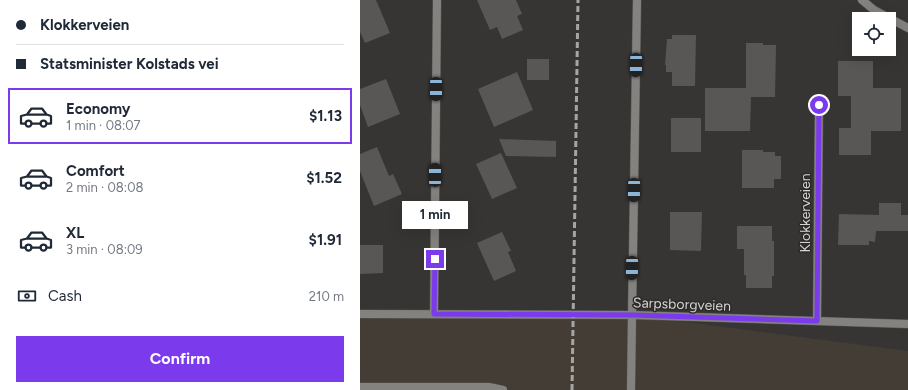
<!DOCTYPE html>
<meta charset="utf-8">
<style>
:root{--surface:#fff;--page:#f2f2f3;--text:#1f2937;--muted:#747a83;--line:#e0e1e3;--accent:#7c3aed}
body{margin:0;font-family:Figtree,sans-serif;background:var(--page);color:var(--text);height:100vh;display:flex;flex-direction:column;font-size:15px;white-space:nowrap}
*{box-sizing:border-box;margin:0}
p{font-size:13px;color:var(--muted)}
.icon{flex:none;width:22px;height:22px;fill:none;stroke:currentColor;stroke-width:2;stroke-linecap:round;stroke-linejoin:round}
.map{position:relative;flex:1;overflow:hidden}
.sheet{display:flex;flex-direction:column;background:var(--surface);width:360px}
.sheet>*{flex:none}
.guide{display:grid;align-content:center;height:88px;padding:0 16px;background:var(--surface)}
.tools{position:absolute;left:492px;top:12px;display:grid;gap:8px}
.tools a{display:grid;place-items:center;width:44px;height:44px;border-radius:0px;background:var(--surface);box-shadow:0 4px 16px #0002;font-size:20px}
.end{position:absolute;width:18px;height:18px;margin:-9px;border:5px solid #7c3aed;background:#fff;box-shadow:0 0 0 2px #fff}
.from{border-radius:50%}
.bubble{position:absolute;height:28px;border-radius:0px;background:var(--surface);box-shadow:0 4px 16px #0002;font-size:13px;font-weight:700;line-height:28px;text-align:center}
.car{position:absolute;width:12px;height:24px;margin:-12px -6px;border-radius:5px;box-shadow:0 0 3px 1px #0007;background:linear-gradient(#222 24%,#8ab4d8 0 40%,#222 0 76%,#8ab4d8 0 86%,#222 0)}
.guide b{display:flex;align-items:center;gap:14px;height:38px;font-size:15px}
.guide b+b{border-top:1px solid var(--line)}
.guide i{width:10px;height:10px;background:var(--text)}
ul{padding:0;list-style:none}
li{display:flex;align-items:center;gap:12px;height:56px;margin:0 8px 6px;padding:0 8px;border:2px solid transparent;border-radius:0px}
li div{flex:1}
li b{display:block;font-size:15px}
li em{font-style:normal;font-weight:700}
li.active{border-color:var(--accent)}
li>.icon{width:36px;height:36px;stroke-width:1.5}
.pay{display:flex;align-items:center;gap:10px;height:44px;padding:0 16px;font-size:15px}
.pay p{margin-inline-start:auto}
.cta{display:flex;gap:8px;margin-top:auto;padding:8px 16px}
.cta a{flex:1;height:46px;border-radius:0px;background:var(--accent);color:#fff;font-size:16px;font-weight:700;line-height:46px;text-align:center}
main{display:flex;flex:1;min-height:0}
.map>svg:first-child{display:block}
.built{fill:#433d36}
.building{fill:#595755}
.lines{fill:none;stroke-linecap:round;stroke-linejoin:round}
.service-casing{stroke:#555452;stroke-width:9}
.minor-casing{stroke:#555452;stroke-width:9}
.tertiary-casing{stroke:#555452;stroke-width:9}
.service{stroke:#84827f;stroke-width:8}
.minor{stroke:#84827f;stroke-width:8}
.tertiary{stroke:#84827f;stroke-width:8}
.rail{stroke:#a7a5a3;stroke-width:3;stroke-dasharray:6 3;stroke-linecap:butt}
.route{stroke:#7c3aed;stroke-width:5}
.labels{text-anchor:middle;stroke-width:3;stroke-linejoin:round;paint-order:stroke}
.street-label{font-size:14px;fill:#d4d3d1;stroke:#2d2b29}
</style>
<main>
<section class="sheet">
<div class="guide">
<b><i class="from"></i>Klokkerveien</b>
<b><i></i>Statsminister Kolstads vei</b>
</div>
<ul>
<li class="active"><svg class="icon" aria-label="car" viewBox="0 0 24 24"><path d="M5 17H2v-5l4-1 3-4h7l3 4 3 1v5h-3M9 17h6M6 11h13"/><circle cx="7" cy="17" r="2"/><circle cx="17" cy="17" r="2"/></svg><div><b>Economy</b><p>1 min · 08:07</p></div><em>$1.13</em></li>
<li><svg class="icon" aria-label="car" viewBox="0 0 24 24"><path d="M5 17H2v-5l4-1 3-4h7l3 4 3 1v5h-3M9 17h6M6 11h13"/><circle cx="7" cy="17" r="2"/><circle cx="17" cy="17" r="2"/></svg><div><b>Comfort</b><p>2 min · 08:08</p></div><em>$1.52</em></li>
<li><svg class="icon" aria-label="car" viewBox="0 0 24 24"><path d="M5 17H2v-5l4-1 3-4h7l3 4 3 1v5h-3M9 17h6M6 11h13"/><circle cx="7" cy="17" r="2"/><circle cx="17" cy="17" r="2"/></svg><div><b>XL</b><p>3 min · 08:09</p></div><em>$1.91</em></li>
</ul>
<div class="pay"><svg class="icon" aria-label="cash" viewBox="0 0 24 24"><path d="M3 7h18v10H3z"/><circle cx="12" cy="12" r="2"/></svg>Cash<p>210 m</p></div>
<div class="cta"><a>Confirm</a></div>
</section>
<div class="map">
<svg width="548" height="390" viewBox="0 0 548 390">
<rect width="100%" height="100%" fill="#373533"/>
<!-- built -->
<polygon class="built" points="0,314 272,315 548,351 548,390 0,390"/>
<!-- building -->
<g class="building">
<polygon points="0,0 16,0 30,33 5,43 0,32"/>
<polygon points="117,0 156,0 162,14 157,16 163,30 142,39 137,27 130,30"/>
<polygon points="312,35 336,35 335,86 312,86 312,72 306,72 306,65 305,65 307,39 312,39"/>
<polygon points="386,43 403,43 403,45 416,45 415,97 391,97 390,131 345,131 345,88 386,88"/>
<rect x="167" y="59" width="22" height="21"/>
<polygon points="478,61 513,61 513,88 541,88 541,131 511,131 511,155 479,155 479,128 491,128 491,96 478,96"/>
<polygon points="157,72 173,110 134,127 118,89"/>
<polygon points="26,79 40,114 8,127 0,105 0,89"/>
<rect x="311" y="118" width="30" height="34"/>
<polygon points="139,139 196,141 196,157 146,156"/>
<polygon points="17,147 29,176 33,174 42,194 14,206 0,171 0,154"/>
<polygon points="382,150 403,150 403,152 415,152 415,156 421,156 421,179 414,179 414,188 382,188"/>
<polygon points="141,153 157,188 132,199 116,164"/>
<polygon points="519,203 541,203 541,215 548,215 548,231 516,231 515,242 509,241 509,245 478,245 479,214 519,215"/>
<polygon points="310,212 342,212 341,251 310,250"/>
<polygon points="377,226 412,226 412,241 414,241 414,276 412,276 412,288 386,288 386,275 384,275 384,249 377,249"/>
<polygon points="142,232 151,251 148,252 156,271 134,281 117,243"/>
<polygon points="0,245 23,245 23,273 0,274"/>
</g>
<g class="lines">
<defs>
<polyline id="service" points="0,387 129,387 143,390"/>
<g id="minor">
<polyline points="502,0 514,10 548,28"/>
<polyline points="272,315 277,0"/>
<polyline points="457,321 459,105"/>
</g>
<g id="tertiary">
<polyline points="0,314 272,315 548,324"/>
<polyline points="74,314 77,0"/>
<polyline points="271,390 272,315"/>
</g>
</defs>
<!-- service casing -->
<use href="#service" class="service-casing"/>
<!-- minor casing -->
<use href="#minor" class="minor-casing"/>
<!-- tertiary casing -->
<use href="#tertiary" class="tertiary-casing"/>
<!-- service -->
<use href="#service" class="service"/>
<!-- minor -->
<use href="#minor" class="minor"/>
<!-- tertiary -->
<use href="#tertiary" class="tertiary"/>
<!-- rail -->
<polyline class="rail" points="212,390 218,0"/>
</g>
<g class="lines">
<!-- route -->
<polyline class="route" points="75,259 74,314 272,315 457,321 459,105"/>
</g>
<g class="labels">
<!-- street labels -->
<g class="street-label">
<text transform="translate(445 213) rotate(-90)" y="5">Klokkerveien</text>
<text transform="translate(322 304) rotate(2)" y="5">Sarpsborgveien</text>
</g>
</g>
</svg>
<div class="tools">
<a><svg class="icon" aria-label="locate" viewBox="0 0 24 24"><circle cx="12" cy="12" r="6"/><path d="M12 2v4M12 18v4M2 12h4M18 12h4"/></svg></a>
</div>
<i class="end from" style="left:459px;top:105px"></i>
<i class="end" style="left:75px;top:259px"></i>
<div class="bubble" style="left:42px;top:201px;width:66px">1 min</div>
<i class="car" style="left:276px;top:65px;rotate:181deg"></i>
<i class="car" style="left:76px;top:89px;rotate:180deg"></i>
<i class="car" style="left:75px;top:175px;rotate:0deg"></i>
<i class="car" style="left:274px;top:190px;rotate:181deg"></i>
<i class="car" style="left:272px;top:268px;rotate:181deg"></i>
</div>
</main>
